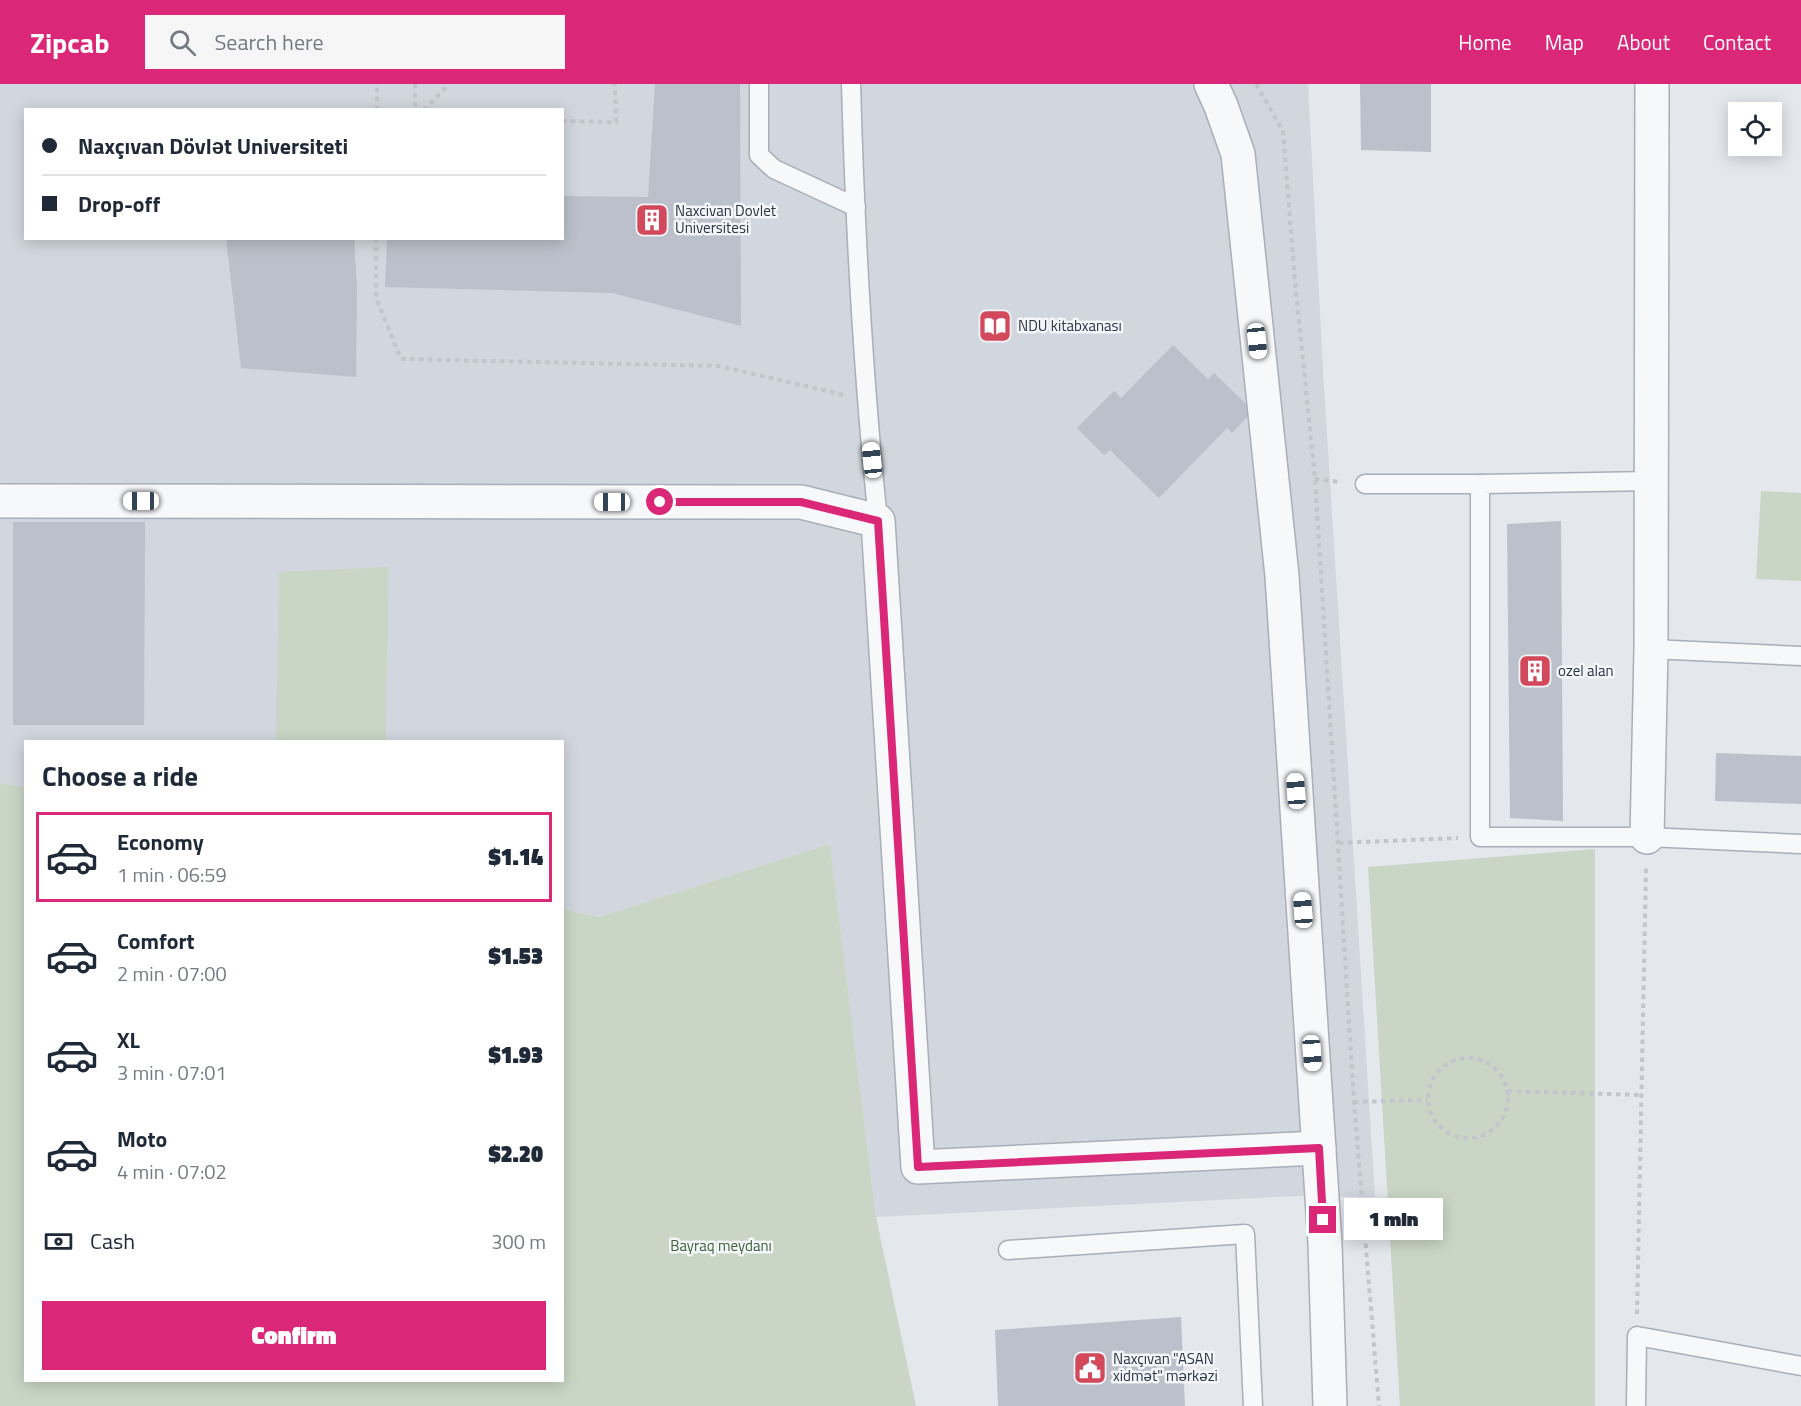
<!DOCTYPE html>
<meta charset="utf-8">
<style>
:root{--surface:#fff;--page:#f6f6f7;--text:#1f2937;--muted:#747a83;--line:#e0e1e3;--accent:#db2777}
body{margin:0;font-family:"Titillium Web",sans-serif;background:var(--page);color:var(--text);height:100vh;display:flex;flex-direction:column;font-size:22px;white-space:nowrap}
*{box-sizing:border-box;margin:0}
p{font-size:20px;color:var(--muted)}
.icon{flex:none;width:33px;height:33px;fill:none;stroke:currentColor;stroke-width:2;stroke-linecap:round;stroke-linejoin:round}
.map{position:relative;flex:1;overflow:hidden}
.details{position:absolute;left:24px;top:656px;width:540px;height:642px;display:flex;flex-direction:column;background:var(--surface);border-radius:0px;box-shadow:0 3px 15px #0003}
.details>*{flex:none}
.hud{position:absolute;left:24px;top:24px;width:540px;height:132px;border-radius:0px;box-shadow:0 3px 15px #0003;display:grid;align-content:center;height:132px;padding:0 18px;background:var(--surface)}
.fabs{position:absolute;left:1728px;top:18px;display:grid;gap:12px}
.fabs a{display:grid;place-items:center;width:54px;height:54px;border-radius:0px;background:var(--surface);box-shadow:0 3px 15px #0003;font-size:30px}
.end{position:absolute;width:27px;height:27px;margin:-14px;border:8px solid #db2777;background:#fff;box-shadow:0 0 0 3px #fff}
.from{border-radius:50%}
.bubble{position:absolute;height:42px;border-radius:0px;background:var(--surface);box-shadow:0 3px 15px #0003;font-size:20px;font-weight:800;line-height:42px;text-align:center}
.car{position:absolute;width:18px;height:36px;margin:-18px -9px;border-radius:8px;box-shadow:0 0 4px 2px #0007;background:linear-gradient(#fff 24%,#345 0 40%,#fff 0 76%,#345 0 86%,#fff 0)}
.hud b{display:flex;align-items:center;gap:21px;height:57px;font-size:22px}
.hud b+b{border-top:2px solid var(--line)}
.hud i{width:15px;height:15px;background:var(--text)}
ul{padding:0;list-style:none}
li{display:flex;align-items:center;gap:18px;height:90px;margin:0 12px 9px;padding:0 6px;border:3px solid transparent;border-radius:0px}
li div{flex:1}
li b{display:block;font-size:22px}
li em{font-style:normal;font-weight:800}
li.active{border-color:var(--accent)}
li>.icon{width:54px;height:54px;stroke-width:1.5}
h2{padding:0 18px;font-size:27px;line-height:72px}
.pay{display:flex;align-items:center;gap:15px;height:66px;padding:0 18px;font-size:22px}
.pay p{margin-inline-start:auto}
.primary-button{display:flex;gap:12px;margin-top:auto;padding:12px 18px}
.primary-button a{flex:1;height:69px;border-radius:0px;background:var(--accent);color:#fff;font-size:24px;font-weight:800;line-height:69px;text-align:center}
header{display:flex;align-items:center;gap:36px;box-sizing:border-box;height:84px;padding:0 30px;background:var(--accent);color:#fff}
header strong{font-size:28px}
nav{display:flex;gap:33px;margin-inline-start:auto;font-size:21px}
.search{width:420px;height:54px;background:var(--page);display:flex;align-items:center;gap:15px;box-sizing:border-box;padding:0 21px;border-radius:0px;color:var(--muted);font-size:22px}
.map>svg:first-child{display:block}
.built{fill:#d2d6de;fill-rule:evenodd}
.green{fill:#c9d6c5}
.building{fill:#bbc0ca}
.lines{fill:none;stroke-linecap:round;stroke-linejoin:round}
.service-casing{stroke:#a9aeb7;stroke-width:21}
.minor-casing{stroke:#a9aeb7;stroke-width:36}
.path{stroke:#c2c5cb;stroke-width:4;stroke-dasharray:4.5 4.5;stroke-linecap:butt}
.service{stroke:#f7f8fa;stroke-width:18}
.minor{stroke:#f7f8fa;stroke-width:33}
.route{stroke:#db2777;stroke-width:8}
.labels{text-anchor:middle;stroke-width:5;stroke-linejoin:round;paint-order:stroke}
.poi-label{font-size:15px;fill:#2b3445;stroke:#f4f6f9;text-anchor:start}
.park-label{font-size:15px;fill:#3f6138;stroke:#f4f6f9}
</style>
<header>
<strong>Zipcab</strong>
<div class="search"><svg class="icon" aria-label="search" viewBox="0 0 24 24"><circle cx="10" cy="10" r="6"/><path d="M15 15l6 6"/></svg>Search here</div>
<nav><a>Home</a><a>Map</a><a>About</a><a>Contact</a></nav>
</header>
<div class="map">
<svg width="1801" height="1322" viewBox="0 0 1801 1322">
<rect width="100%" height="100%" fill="#e4e7ec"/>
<!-- built -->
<path class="built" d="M0 0H1308L1323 286 1375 1113 1297 1112 876 1133 830 760 599 833 563 825 562 657H26L25 704 0 699ZM26 26H562V154H26Z"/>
<!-- green -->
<g class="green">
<polygon points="1761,407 1801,409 1801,497 1756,495"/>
<polygon points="388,483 386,657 276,657 279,488"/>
<polygon points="0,699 26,704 26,1296 562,1296 563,825 599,833 830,760 876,1133 916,1322 0,1322"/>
<polygon points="1595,765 1595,1322 1400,1322 1368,783"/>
</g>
<!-- building -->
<g class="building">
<polygon points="655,0 740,0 741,242 612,209 385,203 387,154 562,154 562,112 648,113"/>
<polygon points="1360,0 1431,0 1431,68 1361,66"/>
<polygon points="226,154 354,154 357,204 356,293 241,284"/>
<polygon points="1173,261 1208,295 1214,289 1253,327 1232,349 1227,344 1159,414 1110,366 1104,371 1077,344 1114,307 1121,314"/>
<polygon points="1561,437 1563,737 1510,734 1507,440"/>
<polygon points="13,438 145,438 144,641 13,641"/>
<polygon points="1716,669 1801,672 1801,720 1715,717"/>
<polygon points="1181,1233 1185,1322 998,1322 995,1246"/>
</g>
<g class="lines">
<defs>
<g id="service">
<polyline points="759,0 759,71 774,85 856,123"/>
<path d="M851 0C855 146 863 291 878 437"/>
<polyline points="1651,397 1480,400 1480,753 1647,753 1801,760"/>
<polyline points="1365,400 1480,400"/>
<polyline points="1651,565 1801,572"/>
<polyline points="1008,1166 1245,1150 1253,1322"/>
<polyline points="1636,1322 1637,1252 1801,1282"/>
</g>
<g id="minor">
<polyline points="1211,0 1221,22 1238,70 1282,492 1325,1160 1330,1322"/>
<polyline points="0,417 801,418 878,437 918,1083 1319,1064"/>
<polyline points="1647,753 1651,565 1652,0"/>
</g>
</defs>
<!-- service casing -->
<use href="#service" class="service-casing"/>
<!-- minor casing -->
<use href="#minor" class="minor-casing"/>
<!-- path -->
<g class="path">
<polyline points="415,0 415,26"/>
<polyline points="1256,0 1283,47 1295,198 1315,395 1354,1018 1379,1322"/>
<polyline points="377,26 377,0"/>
<polyline points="424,26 449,0"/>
<polyline points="562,37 616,38 615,0"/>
<polyline points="376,154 376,214 401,275 719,282 844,311"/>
<polyline points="1315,395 1342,398"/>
<polyline points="1339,759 1458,754"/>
<circle cx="1468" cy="1014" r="40"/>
<polyline points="1508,1007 1642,1011"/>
<polyline points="1354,1018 1427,1016"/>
<polyline points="1637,1230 1646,784"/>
</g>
<!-- service -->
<use href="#service" class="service"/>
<!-- minor -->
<use href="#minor" class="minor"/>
</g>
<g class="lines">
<!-- route -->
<polyline class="route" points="660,418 801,418 878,437 918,1083 1319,1064 1323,1136"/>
</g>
<!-- icons -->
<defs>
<symbol id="building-square" viewBox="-11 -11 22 22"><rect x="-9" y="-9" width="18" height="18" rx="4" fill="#d1495b" stroke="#f4f6f9"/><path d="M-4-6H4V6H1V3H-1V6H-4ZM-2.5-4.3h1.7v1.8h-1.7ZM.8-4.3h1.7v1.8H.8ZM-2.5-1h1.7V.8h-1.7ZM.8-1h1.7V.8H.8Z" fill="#fff"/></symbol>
<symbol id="library-square" viewBox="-11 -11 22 22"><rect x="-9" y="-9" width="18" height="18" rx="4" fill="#d1495b" stroke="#f4f6f9"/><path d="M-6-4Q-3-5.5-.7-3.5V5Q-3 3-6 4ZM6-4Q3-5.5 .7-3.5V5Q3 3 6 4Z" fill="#fff"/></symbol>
<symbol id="civic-square" viewBox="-11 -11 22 22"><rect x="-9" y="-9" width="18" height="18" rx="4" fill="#d1495b" stroke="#f4f6f9"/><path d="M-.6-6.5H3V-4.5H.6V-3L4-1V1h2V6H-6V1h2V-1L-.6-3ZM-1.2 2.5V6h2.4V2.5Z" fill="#fff"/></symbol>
</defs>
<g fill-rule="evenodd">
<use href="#building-square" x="633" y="117" width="38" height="38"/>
<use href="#library-square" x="976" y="223" width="38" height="38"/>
<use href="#building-square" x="1516" y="568" width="38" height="38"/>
<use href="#civic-square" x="1071" y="1265" width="38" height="38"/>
</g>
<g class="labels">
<!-- poi labels -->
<g class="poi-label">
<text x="675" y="132">Naxcivan Dovlet<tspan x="675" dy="17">Universitesi</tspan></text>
<text x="1018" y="247">NDU kitabxanası</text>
<text x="1558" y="592">ozel alan</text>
<text x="1113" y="1280">Naxçıvan "ASAN<tspan x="1113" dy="17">xidmət" mərkəzi</tspan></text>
</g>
<!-- park labels -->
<g class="park-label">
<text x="721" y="1167">Bayraq meydanı</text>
</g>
</g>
</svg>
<div class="fabs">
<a><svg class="icon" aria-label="locate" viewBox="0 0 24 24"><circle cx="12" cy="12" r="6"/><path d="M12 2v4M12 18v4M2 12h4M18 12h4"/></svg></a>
</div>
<i class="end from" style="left:660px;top:418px"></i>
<i class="end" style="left:1323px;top:1136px"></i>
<div class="bubble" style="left:1344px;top:1114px;width:99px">1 min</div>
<i class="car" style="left:1257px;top:257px;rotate:174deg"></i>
<i class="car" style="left:872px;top:376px;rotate:354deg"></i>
<i class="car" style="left:141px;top:417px;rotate:270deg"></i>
<i class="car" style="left:612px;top:418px;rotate:270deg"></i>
<i class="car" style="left:1296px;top:707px;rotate:356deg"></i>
<i class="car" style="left:1303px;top:826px;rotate:356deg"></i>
<i class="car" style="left:1312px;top:969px;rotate:176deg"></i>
<div class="hud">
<b><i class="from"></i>Naxçıvan Dövlət Universiteti</b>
<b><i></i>Drop-off</b>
</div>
<section class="details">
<h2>Choose a ride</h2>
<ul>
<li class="active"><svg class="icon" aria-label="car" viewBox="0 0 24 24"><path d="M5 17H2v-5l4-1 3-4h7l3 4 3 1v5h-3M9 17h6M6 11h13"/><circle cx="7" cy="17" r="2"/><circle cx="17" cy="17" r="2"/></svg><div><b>Economy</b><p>1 min · 06:59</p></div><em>$1.14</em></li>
<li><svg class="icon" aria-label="car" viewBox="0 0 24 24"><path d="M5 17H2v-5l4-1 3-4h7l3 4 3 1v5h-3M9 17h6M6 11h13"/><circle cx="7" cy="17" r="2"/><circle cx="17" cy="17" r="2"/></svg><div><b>Comfort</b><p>2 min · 07:00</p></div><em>$1.53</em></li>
<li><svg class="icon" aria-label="car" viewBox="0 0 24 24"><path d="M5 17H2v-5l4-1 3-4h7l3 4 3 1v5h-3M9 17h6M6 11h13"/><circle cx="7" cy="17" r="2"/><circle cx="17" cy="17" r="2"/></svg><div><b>XL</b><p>3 min · 07:01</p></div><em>$1.93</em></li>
<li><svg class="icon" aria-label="car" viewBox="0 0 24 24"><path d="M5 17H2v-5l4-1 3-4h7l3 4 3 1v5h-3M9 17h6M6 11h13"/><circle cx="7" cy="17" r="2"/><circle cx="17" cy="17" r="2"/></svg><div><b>Moto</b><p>4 min · 07:02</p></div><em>$2.20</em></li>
</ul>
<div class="pay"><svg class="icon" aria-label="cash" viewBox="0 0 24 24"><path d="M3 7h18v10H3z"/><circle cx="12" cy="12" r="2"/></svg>Cash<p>300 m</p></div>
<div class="primary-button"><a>Confirm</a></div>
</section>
</div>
